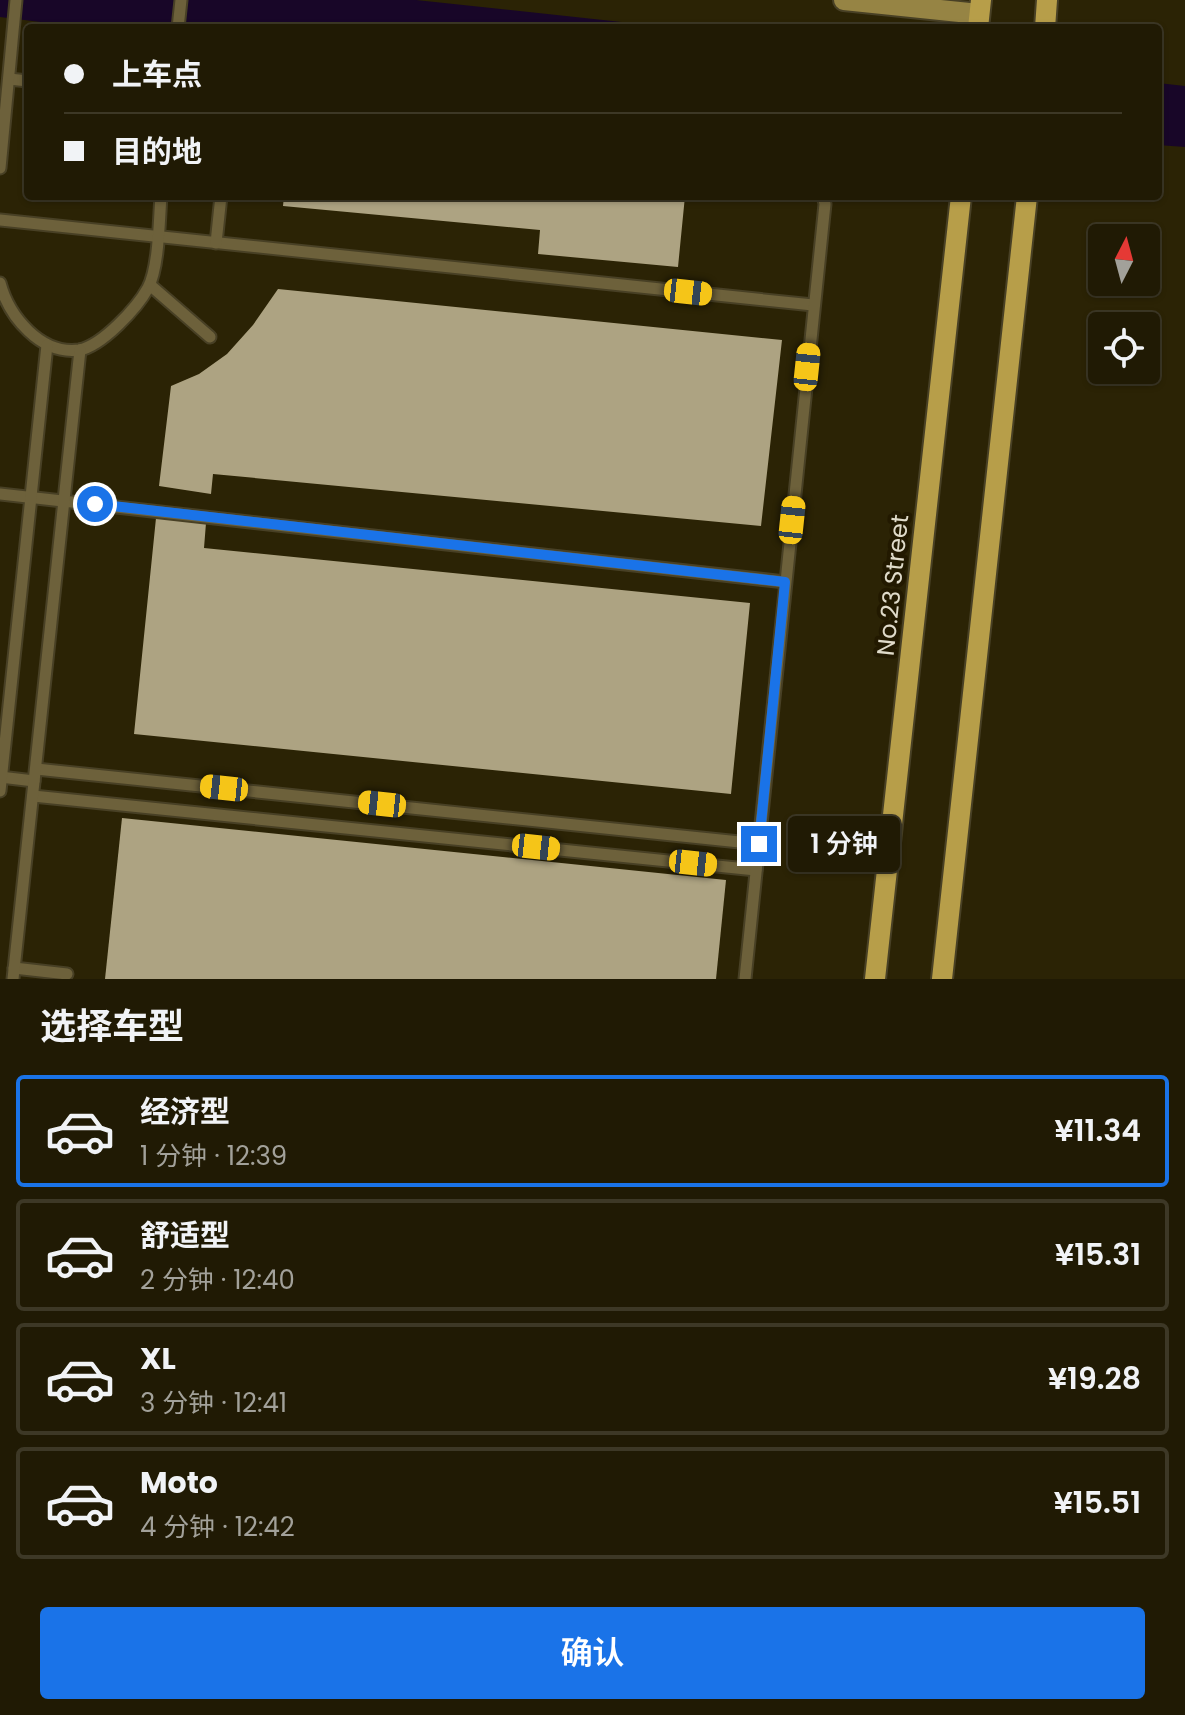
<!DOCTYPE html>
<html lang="zh">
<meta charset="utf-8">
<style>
:root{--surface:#201a04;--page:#2d2713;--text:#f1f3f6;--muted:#a2a19a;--line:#3d3826;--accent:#1a73e8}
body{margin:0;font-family:Poppins,"Noto Sans SC",sans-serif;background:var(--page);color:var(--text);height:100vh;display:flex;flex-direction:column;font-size:30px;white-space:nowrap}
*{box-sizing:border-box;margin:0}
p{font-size:26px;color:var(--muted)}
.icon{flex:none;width:44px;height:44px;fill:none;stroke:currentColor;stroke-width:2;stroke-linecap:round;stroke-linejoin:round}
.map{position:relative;height:979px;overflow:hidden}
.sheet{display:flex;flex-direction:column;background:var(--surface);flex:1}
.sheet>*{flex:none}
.hud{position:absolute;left:24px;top:24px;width:1138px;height:176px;border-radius:8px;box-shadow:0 2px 6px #0004,0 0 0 2px var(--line);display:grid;align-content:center;height:176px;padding:0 40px;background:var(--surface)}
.needle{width:52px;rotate:6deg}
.fabs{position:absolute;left:1088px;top:224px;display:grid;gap:16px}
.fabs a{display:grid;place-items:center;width:72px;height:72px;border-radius:8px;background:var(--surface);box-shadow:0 2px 6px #0004,0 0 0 2px var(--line);font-size:40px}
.end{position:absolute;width:36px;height:36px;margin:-18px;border:10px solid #1a73e8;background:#fff;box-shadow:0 0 0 4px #fff}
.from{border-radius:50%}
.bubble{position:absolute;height:56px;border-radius:8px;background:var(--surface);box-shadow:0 2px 6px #0004,0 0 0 2px var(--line);font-size:26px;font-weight:600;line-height:56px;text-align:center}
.car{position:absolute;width:24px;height:48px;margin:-24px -12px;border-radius:10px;box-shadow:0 0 6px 2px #0007;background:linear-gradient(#f5c518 24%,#345 0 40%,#f5c518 0 76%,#345 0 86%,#f5c518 0)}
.hud b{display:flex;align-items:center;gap:28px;height:76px;font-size:30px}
.hud b+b{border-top:2px solid var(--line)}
.hud i{width:20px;height:20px;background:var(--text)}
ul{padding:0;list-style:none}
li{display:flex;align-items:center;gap:24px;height:112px;margin:0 16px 12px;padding:0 24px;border:4px solid var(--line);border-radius:8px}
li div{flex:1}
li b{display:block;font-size:30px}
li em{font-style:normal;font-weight:600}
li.on{border-color:var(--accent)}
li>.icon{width:72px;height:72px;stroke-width:1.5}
h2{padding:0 40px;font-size:36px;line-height:96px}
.action{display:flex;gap:16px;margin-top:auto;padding:16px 40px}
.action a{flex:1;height:92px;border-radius:8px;background:var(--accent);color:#fff;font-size:32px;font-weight:600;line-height:92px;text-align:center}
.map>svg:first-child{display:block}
.water{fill:#180628}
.building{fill:#ada382}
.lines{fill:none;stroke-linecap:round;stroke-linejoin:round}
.service-casing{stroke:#484025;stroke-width:15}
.secondary-casing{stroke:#484025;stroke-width:24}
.primary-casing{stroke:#484025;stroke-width:24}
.service{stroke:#6d613b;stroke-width:11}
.secondary{stroke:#968444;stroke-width:20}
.primary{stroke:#b79e49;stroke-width:20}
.route{stroke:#1a73e8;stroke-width:10}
.labels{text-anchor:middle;stroke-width:8;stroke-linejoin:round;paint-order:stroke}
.street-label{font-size:24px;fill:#e0dbca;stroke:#221900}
</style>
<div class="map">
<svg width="1185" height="979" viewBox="0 0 1185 979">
<rect width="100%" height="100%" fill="#2b2305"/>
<!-- water -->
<g class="water">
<polygon points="0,0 416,0 677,28 89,28 0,17"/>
<polygon points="1158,83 1185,86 1185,147 1158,145"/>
</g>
<!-- building -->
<g class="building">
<polygon points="284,196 685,196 678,267 538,254 540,230 283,206"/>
<polygon points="278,289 782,340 761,526 213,474 211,494 159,486 171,386 199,374 227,354 253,325"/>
<polygon points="156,518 206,523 204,548 750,603 731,794 134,734"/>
<polygon points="122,818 726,880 716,979 105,979"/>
</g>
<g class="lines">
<defs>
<g id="service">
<polyline points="178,28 181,0"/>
<polyline points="9,79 28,81"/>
<polyline points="0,168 16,0"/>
<polyline points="0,220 813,305"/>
<polyline points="216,243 221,196"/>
<path d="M0 283C9 317 41 355 79 350 102 346 137 308 148 288 159 267 159 221 161 196"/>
<polyline points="150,285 210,337"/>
<polyline points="0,494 785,582"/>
<polyline points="36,769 759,844"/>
<polyline points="0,777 34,781"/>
<polyline points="0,791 47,345"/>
<polyline points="33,796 756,870"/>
<polyline points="14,968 67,974"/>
<polyline points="13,979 80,350"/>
<polyline points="745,979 825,204 823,196"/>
</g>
<polyline id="secondary" points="844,0 979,14"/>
<g id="primary">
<polyline points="978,28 981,0"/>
<polyline points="1045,28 1047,0"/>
<polyline points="875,979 961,196"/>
<polyline points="942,979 1027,196"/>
</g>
</defs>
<!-- service casing -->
<use href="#service" class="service-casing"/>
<!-- secondary casing -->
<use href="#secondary" class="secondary-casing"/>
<!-- primary casing -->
<use href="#primary" class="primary-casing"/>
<!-- service -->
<use href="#service" class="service"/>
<!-- secondary -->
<use href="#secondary" class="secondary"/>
<!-- primary -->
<use href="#primary" class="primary"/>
</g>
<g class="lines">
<!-- route -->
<polyline class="route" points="95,504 785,582 759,844"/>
</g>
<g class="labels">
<!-- street labels -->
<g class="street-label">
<text transform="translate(893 585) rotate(-84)" y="8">No.23 Street</text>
</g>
</g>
</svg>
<div class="fabs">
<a><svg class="needle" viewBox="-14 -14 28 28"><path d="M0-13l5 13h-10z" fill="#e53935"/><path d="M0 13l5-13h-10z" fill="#a2a19a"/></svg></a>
<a><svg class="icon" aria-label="locate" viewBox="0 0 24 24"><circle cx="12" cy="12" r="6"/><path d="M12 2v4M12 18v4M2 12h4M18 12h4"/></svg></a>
</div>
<i class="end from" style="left:95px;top:504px"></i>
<i class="end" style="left:759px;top:844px"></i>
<div class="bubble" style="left:788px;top:816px;width:112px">1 分钟</div>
<i class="car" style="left:688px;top:292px;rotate:96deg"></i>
<i class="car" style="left:807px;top:367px;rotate:6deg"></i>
<i class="car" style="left:792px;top:520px;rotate:6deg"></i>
<i class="car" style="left:224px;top:788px;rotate:276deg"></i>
<i class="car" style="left:382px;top:804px;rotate:276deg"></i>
<i class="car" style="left:536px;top:847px;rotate:96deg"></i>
<i class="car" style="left:693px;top:863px;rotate:96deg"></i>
<div class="hud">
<b><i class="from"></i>上车点</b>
<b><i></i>目的地</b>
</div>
</div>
<section class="sheet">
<h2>选择车型</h2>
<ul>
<li class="on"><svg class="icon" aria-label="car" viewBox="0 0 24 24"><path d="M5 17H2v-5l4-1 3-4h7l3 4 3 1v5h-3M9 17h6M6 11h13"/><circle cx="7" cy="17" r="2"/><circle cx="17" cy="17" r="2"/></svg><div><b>经济型</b><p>1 分钟 · 12:39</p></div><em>¥11.34</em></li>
<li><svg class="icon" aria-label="car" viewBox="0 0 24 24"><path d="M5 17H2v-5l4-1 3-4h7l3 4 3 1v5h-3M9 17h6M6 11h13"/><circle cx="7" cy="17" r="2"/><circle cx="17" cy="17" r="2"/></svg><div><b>舒适型</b><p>2 分钟 · 12:40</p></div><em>¥15.31</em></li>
<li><svg class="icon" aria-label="car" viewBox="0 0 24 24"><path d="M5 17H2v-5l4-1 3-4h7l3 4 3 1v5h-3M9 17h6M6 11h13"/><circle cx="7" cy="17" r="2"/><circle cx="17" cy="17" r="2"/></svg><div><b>XL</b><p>3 分钟 · 12:41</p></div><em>¥19.28</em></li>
<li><svg class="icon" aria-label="car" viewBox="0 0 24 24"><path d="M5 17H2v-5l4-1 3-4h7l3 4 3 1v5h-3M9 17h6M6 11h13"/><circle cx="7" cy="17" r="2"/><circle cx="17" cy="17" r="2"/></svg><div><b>Moto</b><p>4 分钟 · 12:42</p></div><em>¥15.51</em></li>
</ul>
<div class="action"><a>确认</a></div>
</section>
